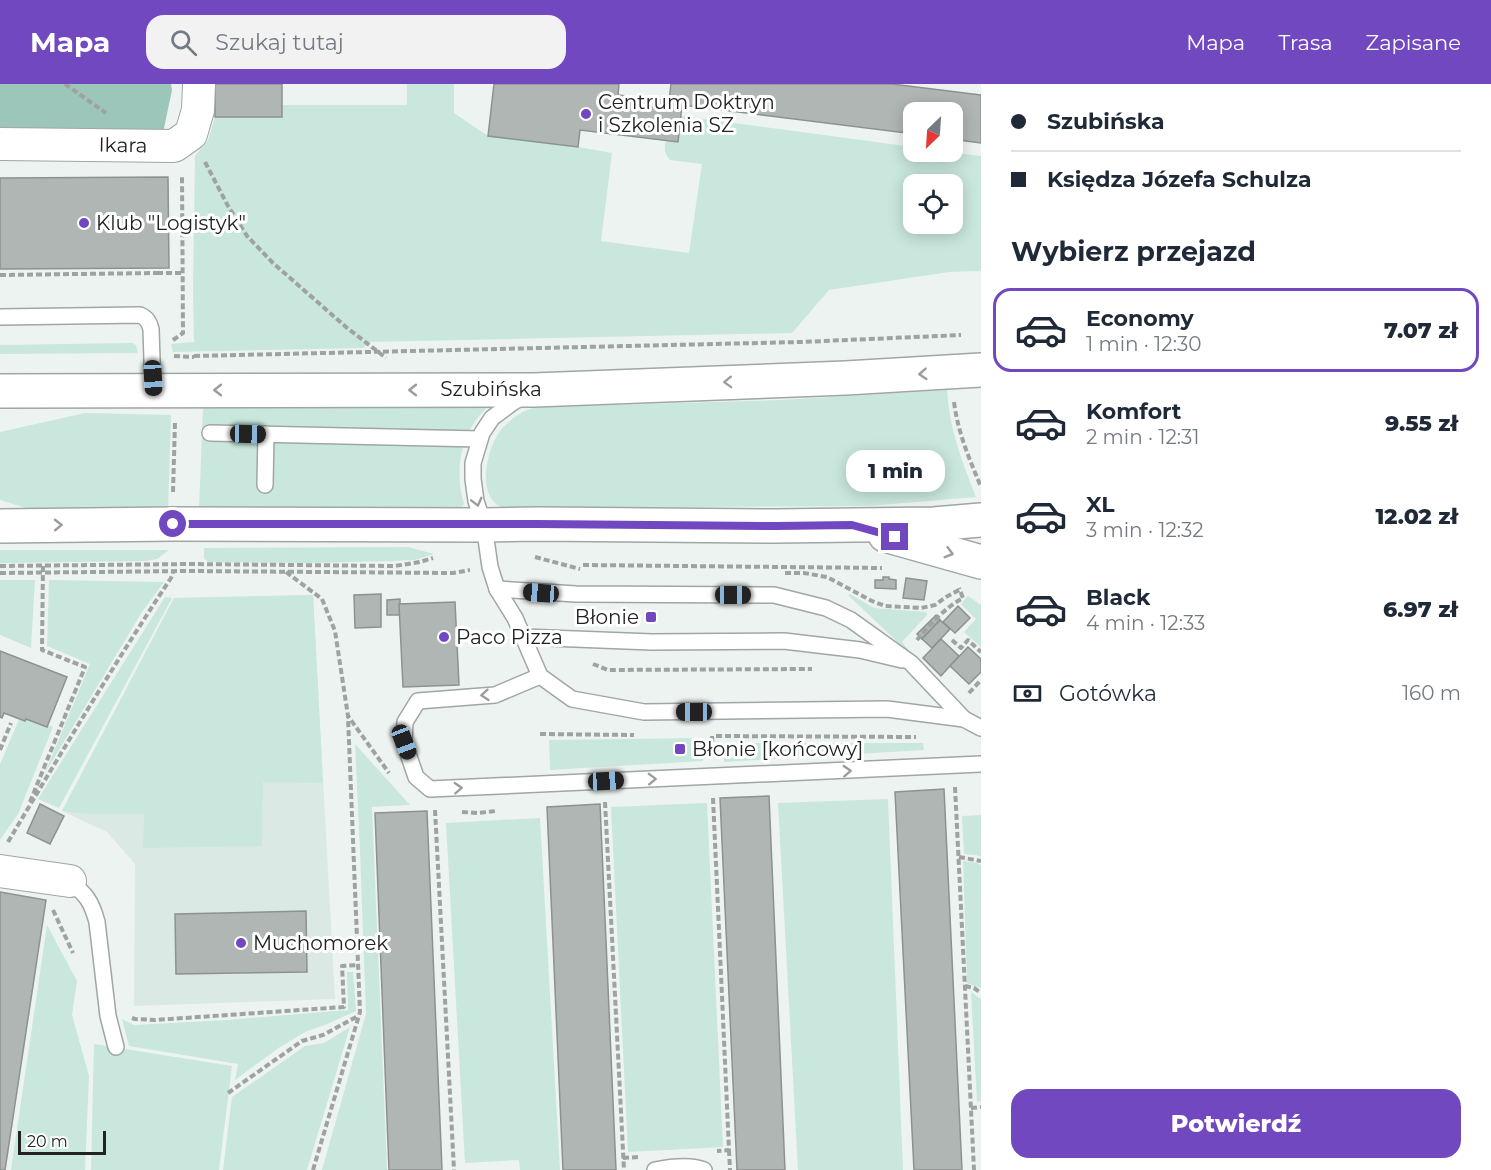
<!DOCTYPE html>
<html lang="pl">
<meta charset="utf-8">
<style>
:root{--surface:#fff;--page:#f2f2f3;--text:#1f2937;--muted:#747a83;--line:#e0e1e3;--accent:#7148c0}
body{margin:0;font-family:Montserrat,sans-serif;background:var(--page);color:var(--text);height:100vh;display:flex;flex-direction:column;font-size:22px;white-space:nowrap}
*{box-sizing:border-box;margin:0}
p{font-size:20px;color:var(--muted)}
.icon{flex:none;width:33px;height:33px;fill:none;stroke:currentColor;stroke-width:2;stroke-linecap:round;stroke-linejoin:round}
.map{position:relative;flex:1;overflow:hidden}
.panel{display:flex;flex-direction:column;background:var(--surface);width:510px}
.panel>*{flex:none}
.hud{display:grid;align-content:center;height:132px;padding:0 30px;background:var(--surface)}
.needle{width:39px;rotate:205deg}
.controls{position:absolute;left:903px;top:18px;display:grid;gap:12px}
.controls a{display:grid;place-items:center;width:60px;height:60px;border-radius:12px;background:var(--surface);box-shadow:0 3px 15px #0003;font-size:30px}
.scale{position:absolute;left:18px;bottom:15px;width:88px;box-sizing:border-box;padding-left:6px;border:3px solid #212322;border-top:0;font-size:16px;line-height:21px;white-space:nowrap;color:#212322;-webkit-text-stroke:4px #fff;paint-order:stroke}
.end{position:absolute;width:27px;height:27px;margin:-14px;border:8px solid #7148c0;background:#fff;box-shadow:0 0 0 3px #fff}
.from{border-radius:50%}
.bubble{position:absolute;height:42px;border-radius:18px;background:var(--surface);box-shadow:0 3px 15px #0003;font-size:20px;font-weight:800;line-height:42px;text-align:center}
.car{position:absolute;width:18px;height:36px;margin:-18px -9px;border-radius:8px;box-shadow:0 0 4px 2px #0007;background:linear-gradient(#222 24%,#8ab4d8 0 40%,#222 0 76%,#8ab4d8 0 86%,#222 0)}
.hud b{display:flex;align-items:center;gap:21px;height:57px;font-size:22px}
.hud b+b{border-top:2px solid var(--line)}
.hud i{width:15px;height:15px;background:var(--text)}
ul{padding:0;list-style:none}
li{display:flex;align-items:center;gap:18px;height:84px;margin:0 12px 9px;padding:0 18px;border:3px solid transparent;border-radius:18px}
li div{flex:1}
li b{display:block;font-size:22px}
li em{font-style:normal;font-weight:800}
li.selected{border-color:var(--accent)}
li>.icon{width:54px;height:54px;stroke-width:1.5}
h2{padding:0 30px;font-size:27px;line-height:72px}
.pay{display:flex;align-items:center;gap:15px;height:66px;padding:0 30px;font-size:22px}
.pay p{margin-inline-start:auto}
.button{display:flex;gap:12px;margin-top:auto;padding:12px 30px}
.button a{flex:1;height:69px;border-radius:18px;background:var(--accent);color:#fff;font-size:24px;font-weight:800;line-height:69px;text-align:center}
header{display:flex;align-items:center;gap:36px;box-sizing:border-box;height:84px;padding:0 30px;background:var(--accent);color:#fff}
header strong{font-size:28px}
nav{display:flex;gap:33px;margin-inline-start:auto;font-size:21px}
.search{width:420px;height:54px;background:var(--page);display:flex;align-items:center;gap:15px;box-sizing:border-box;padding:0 21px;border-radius:18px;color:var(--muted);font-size:22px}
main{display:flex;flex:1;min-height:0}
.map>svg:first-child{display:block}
.built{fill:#dae9e4}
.green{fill:#c9e7dd;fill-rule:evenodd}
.forest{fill:#9cc6b9}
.building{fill:#b0b6b4;stroke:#8d9290;stroke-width:1.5}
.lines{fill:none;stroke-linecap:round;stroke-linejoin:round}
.lane-casing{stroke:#a0a6a4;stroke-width:18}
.street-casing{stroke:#a0a6a4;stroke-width:34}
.secondary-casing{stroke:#a0a6a4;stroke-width:36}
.path{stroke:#9ea2a1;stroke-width:4;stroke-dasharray:6 3;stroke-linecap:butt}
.lane{stroke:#fff;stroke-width:15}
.street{stroke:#fff;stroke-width:32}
.secondary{stroke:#fff;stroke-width:33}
.oneway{stroke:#9b9c9c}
.route{stroke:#7148c0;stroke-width:8}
.poi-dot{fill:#7148c0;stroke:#fff;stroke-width:2}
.labels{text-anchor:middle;stroke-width:6;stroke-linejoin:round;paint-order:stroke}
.poi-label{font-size:20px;fill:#212322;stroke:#fff;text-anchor:start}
.street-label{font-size:20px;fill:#212322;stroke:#fff}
</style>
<header>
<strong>Mapa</strong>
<div class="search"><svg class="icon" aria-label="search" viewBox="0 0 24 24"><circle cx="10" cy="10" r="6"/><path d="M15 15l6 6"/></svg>Szukaj tutaj</div>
<nav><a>Mapa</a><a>Trasa</a><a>Zapisane</a></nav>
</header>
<main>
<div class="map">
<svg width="981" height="1086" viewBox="0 0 981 1086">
<rect width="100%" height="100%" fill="#edf3f1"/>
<!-- built -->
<polygon class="built" points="313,511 335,915 134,922 135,780 107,748 62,727 174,514"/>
<!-- green -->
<g class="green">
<path d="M407 0H454V29L488 52 578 63 612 69 601 157 689 169 702 80 670 76C664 69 664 65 666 56L678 57 681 32 913 63 914 68H949L981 72V187L949 188 829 206 792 249 370 258 363 264 173 268 171 260 194 258 193 206 195 72 208 56 215 33 282 21H407ZM914 100H952V140H914Z"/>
<polygon points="132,259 136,261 138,269 0,270 0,261"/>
<path d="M947 306C949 344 962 378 976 413L868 422 510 424C503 423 497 423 493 417 479 400 488 362 501 346 507 338 518 330 527 326 533 323 543 323 550 323L781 316Z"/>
<path d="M488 322C486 325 482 328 479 332 459 357 455 390 464 420L462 423 199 424 203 324Z"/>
<polygon points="85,329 171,331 168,426 39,428 0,416 0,348"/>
<polygon points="408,463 434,470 415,476 392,477 310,479 214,478 208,478 204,474 204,464"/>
<polygon points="0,466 169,466 157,475 146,477 0,479"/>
<polygon points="0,496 35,496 31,564 0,551"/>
<polygon points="49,496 164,498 142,528 45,689 90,580 47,562"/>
<polygon points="850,510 874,524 926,528 927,531 902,558 908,565 907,567 848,511"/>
<polygon points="313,511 323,699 263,698 262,762 143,764 144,730 88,730 62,727 174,514"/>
<polygon points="968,512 981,521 981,563 964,548 976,535 961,520"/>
<polygon points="165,513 172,514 59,724 38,715"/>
<polygon points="21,631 53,643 18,730 0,756 0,680"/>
<polygon points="701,654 703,677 550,686 549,656"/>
<polygon points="724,659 923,659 924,666 724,678"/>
<polygon points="355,660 410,721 372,723 387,1086 322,1086 366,930 360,767"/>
<polygon points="888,715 903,1086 798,1086 778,719"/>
<polygon points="707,719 723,1063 628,1068 611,723"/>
<polygon points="981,731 981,773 976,771 964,770 962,732"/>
<polygon points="540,734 560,1086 520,1086 519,1076 465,1079 446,739"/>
<polygon points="963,777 977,779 981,781 981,904 967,899"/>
<polygon points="47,841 77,897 72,931 89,992 85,1086 11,1086"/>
<polygon points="347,888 353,888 356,927 325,941 307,947 280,963 235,996 238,980 129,962 122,935 134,941 227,936 348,926"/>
<polygon points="971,908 981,915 981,1017 977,1018"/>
<polygon points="350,943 307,1086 223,1086 232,1013 305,962 324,959"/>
<polygon points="94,960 232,982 219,1086 91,1086"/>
</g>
<!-- forest -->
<polygon class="forest" points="0,0 171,0 172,6 163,49 0,43"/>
<!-- building -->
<g class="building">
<rect x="215" y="0" width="67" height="33"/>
<polygon points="494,0 619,0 618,11 669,17 671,0 892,0 981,11 981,59 952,55 952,28 914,28 914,50 682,21 678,58 580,46 578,63 488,52"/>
<polygon points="168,93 169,184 0,185 0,94"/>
<polygon points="883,493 889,493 889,495 896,496 896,505 875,504 875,496 883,496"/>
<polygon points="906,494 927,497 924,516 903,514"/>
<polygon points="381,510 381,543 355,544 354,511"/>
<polygon points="400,515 400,531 387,531 387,516"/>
<polygon points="455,518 459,601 403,603 399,520"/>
<polygon points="958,522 970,534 955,549 943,538"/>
<polygon points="936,531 940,536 922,555 917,550"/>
<polygon points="940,536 950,545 932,564 922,555"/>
<polygon points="941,555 959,572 941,592 923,574"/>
<polygon points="968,563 981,575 981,588 969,600 950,582"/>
<polygon points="0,567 67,593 47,643 26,635 25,637 4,629 2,634 0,633"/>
<polygon points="944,705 962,1086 914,1086 895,708"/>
<polygon points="769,712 785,1086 737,1086 720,714"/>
<polygon points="40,720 64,732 50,760 27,749"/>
<polygon points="600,720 616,1086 563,1086 547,723"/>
<polygon points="427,727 442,1086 389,1086 375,729"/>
<polygon points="0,808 46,816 5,1086 0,1086"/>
<polygon points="306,827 307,888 176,890 175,830"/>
</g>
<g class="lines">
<defs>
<g id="lane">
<path d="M0 233 140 231C147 234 149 238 151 245L153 307"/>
<polyline points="522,313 512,319 492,334 482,349 473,379 473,395 476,417 484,441 490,483 497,505 515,534 540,592 572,615 644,628 887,625 964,635 981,644"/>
<polyline points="210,349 480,355"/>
<polyline points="265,401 266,350"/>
<polyline points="497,505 576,510 774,511 826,524 851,536 911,579 964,635"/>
<polyline points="523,553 652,558 784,557 860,566 902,576"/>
<polyline points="540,592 495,611 418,617 405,638 404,658 416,693 430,705 981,680"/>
<path d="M70 797C86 811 91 816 97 838L108 932 116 963"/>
<path d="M655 1086C670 1083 690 1080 704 1086"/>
</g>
<g id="street">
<polyline points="0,60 174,62 191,50 198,26 199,0"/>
<polyline points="0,787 70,797"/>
</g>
<g id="secondary">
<polyline points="0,307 534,306 846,294 981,286"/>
<polyline points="0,442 173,440 484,441 538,440 776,442 934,440 981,436"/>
<polyline points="885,451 981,478"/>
</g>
</defs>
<!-- lane casing -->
<use href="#lane" class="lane-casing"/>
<!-- street casing -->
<use href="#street" class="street-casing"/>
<!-- secondary casing -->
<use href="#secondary" class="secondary-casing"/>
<!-- path -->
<g class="path">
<polyline points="65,0 106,29"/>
<polyline points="205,78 228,122 247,152 273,179 346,243 386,274"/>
<polyline points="157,189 182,189"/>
<polyline points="0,191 157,189 157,184"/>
<polyline points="173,256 183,249 182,91"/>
<polyline points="174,272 194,273"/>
<polyline points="194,272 801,258 961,251"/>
<path d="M954 318C958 349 969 374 981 403"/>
<polyline points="173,408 175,338"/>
<polyline points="535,473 580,485"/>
<polyline points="583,481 882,484"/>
<polyline points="0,482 189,480 395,482 420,478 433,474"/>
<polyline points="286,488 322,515 335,547 348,632 389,689"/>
<polyline points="0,489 188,487 453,489 470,486"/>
<polyline points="785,489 804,489 827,493 872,517 885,522 921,524 935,521 946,513 961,505"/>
<path d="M917 556C929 541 946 523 963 514L959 504"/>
<polyline points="952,556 961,564 968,556 981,568"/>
<polyline points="593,580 608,586 812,585"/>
<polyline points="969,609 981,596"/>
<polyline points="540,650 634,651"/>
<polyline points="712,652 713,671"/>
<polyline points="716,652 916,653"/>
<polyline points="0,666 11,639"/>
<polyline points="955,703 974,1086"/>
<polyline points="713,714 729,1066 717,1067"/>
<polyline points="30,718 85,583 42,566 43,482"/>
<polyline points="605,718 624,1086"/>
<polyline points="435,726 454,1086"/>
<polyline points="462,728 478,729 496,727"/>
<path d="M8 758C61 669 114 580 171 494L173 488"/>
<polyline points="959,773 981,777"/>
<polyline points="53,826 73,869"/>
<polyline points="965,902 974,904 981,909"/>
<polyline points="132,934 135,935 155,936 344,923 342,882 358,881"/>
<polyline points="228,1009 302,957 323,951 358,932"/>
<polyline points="971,1024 981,1023"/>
<polyline points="729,1066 730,1086"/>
<polyline points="623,1074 638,1073"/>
<polyline points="313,1086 360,928 348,633"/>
</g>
<!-- lane -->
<use href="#lane" class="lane"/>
<!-- street -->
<use href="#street" class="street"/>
<!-- secondary -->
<use href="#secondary" class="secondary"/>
</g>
<!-- one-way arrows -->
<defs><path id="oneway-chevron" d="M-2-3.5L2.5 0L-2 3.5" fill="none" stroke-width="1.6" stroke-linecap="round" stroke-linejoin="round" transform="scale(1.5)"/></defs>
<g class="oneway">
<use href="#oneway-chevron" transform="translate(923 290) rotate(176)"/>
<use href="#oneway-chevron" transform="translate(728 298) rotate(178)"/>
<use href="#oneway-chevron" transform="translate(218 306) rotate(180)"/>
<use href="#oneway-chevron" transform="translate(413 306) rotate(180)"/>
<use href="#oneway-chevron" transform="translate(477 418) rotate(76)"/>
<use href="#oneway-chevron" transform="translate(58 441) rotate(-1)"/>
<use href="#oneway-chevron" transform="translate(949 469) rotate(16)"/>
<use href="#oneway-chevron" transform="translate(485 611) rotate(175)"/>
<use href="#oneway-chevron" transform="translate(847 687) rotate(-3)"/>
<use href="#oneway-chevron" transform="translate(652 695) rotate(-2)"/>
<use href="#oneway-chevron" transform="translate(458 704) rotate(-3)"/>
</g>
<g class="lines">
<!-- route -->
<polyline class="route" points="173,440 538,440 776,442 852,441 895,453"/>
</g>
<!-- markers -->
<g class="poi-dot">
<circle cx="586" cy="30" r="6"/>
<circle cx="84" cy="139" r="6"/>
<rect x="645" y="527" width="12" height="12" rx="3"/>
<circle cx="444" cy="553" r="6"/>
<rect x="674" y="659" width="12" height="12" rx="3"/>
<circle cx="241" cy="859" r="6"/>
</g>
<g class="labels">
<!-- poi labels -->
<g class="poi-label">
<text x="598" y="25">Centrum Doktryn<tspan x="598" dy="23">i Szkolenia SZ</tspan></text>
<text x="96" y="146">Klub "Logistyk"</text>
<text x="639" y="540" text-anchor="end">Błonie</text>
<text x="456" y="560">Paco Pizza</text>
<text x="692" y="672">Błonie [końcowy]</text>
<text x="253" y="866">Muchomorek</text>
</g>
<!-- street labels -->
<g class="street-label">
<text transform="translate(123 61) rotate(1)" y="7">Ikara</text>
<text x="491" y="312">Szubińska</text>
</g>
</g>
</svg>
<div class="controls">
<a><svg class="needle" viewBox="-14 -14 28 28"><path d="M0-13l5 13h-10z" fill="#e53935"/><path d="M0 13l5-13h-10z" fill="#747a83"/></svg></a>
<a><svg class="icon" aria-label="locate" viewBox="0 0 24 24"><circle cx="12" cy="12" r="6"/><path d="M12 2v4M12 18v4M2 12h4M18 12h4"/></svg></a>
</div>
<div class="scale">20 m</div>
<i class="end from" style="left:173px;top:440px"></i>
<i class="end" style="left:895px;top:453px"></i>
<div class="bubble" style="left:846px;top:366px;width:99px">1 min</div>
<i class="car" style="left:153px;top:294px;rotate:177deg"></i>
<i class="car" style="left:248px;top:350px;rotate:91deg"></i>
<i class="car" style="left:541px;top:509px;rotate:274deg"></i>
<i class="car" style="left:733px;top:511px;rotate:90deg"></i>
<i class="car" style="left:694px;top:628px;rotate:270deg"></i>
<i class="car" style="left:404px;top:658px;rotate:159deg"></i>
<i class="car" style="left:606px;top:697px;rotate:87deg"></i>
</div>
<section class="panel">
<div class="hud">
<b><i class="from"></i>Szubińska</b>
<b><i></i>Księdza Józefa Schulza</b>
</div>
<h2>Wybierz przejazd</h2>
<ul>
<li class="selected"><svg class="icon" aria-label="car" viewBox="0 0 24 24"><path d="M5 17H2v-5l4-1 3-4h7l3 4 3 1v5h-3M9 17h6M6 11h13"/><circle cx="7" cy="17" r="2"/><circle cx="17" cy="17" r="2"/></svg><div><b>Economy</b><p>1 min · 12:30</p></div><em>7.07 zł</em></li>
<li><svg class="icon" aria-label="car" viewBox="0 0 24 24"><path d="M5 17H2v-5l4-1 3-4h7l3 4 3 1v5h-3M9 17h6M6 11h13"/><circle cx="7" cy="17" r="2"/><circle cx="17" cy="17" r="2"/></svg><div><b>Komfort</b><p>2 min · 12:31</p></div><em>9.55 zł</em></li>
<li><svg class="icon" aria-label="car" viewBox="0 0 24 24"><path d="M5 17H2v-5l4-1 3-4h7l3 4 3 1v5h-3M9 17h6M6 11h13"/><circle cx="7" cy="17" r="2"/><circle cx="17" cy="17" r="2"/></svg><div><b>XL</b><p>3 min · 12:32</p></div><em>12.02 zł</em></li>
<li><svg class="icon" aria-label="car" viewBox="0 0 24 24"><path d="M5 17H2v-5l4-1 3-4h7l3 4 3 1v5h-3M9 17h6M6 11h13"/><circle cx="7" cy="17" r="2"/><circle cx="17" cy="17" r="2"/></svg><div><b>Black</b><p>4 min · 12:33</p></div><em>6.97 zł</em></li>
</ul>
<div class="pay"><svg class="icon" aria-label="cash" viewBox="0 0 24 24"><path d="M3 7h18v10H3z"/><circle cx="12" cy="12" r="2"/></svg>Gotówka<p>160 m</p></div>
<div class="button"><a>Potwierdź</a></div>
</section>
</main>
